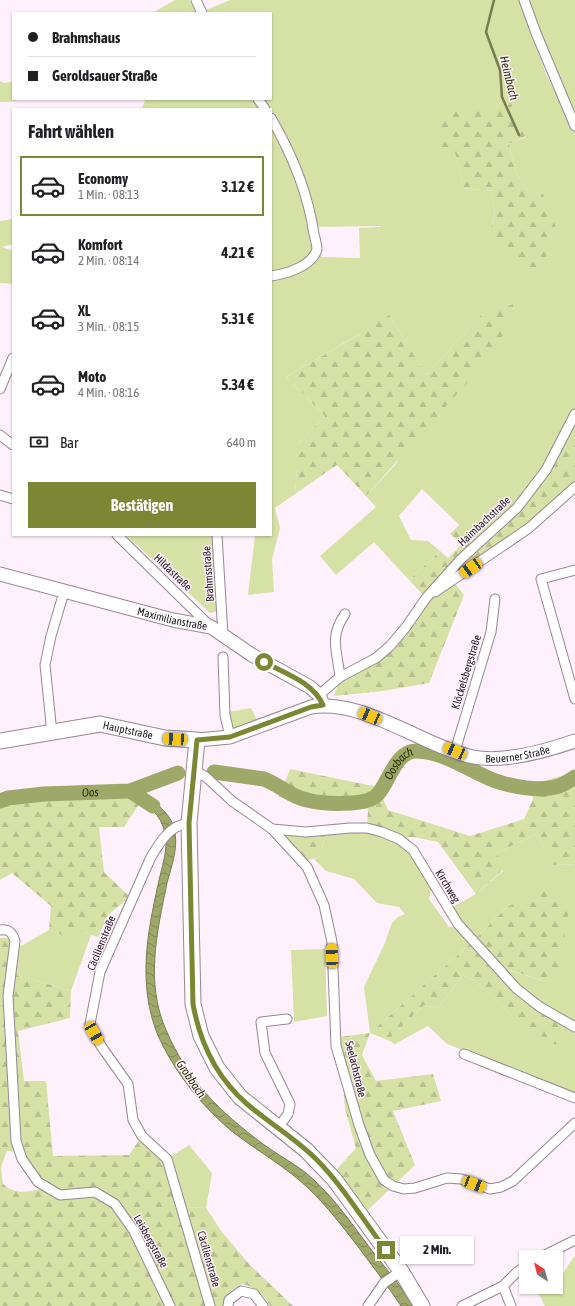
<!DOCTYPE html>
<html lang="de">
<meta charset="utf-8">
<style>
:root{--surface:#fff;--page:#f6f6f6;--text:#202124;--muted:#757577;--line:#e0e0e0;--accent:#7b8734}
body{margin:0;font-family:"Asap Condensed",sans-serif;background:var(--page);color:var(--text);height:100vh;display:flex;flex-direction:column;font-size:15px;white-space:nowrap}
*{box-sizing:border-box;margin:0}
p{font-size:13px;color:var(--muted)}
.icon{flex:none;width:22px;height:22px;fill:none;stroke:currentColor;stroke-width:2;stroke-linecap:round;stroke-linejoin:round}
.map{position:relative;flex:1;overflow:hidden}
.details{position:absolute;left:12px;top:108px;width:260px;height:428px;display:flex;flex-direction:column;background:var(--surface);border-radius:0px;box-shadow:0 1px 3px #0004}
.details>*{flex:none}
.top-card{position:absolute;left:12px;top:12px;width:260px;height:88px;border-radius:0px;box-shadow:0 1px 3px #0004;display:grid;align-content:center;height:88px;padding:0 16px;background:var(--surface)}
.needle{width:26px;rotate:324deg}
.buttons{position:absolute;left:519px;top:1250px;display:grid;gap:8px}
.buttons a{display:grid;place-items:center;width:44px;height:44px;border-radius:0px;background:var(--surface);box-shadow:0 1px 3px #0004;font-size:20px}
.end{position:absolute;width:18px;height:18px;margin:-9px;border:5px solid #7b8734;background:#fff;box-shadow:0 0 0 2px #fff}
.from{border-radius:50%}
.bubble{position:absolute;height:28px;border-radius:0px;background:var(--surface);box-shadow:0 1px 3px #0004;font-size:13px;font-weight:700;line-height:28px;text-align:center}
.car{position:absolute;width:12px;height:24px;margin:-12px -6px;border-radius:5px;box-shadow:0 0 3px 1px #0007;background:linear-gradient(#f5c518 24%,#345 0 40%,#f5c518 0 76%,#345 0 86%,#f5c518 0)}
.top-card b{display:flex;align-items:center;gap:14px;height:38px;font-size:15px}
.top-card b+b{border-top:1px solid var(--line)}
.top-card i{width:10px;height:10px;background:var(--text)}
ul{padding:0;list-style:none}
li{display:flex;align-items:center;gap:12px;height:60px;margin:0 8px 6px;padding:0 8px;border:2px solid transparent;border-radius:0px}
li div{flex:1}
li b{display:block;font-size:15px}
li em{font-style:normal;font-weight:700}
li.on{border-color:var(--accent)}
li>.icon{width:36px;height:36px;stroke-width:1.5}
h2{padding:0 16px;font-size:18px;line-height:48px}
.pay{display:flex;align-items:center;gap:10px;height:44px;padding:0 16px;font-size:15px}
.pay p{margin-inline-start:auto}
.button{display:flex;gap:8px;margin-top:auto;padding:8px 16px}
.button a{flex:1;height:46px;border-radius:0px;background:var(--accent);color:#fff;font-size:16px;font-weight:700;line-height:46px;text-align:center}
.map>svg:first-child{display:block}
.green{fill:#d6e1a6;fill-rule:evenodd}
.forest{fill:url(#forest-firs);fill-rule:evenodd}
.water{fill:url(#water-waves);stroke:#777d51}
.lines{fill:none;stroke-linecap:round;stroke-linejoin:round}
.stream{stroke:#777d51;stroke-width:2.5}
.river{stroke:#9ea969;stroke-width:15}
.minor-casing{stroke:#968793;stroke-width:11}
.secondary-casing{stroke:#968793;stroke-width:15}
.primary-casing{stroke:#968793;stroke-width:17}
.minor{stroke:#fff;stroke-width:9}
.secondary{stroke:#fff;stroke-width:13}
.primary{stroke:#fff;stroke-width:15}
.route{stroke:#7b8734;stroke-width:5}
.labels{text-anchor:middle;stroke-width:3;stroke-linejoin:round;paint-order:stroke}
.street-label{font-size:11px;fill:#1b161a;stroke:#fff1fc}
.water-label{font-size:12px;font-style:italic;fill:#2b3100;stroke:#fff1fc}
</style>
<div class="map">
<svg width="575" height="1306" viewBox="0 0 575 1306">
<defs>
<pattern id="forest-firs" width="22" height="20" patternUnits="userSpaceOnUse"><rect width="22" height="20" fill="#d6e1a6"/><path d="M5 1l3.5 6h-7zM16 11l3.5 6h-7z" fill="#b7c08e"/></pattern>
<pattern id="water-waves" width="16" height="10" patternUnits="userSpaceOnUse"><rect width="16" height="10" fill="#9ea969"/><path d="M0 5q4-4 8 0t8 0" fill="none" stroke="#808956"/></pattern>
</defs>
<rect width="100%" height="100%" fill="#fff1fc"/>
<!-- green -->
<g class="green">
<polygon points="175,0 189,0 199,13 152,13"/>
<path d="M230 0H519L546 74 575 131V434L571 433 547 470 478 543 422 489 399 516 411 540 428 541 440 551 409 580 374 542 336 575 320 556 376 507 366 496 396 464 482 314 426 375 390 316 286 377 325 416 297 445V470L295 494 275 508 280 528 272 559 274 592 248 595 255 535H271V126L288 141 271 109 263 99H271V13H207L206 10ZM504 89 526 137 509 144 516 173 530 194 489 234 495 214 492 191 463 188 455 153 494 111ZM314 227 380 226 381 227 359 228 360 258 321 257Z"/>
<polygon points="527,0 575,0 575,122"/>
<polygon points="0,81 5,83 13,81 13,99 21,99 9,102 0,102"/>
<polygon points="146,99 256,99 261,109 141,109"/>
<polygon points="13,219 13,244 2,247 13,251 13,284 0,283 0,221"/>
<polygon points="126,535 217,535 218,611 210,613"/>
<polygon points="251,708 258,722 231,730 228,712"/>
<polygon points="350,828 399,839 411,853 432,886 429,899 449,927 458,927 466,940 471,943 370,1033 364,987 384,945 392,923 398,917 405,914 399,907 377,903 354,879 326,871 314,859 321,856 325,831"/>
<polygon points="537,833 551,865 575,864 575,1094 447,1044 428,1026 395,1044 388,1040 424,1005 438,1008 463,975 475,981 513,1018 514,989 506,969 544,981 507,907 476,938 466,931 451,908 476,894 503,871 497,853"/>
<polygon points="66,926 91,935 71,991 17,975 21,946 49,930 62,935"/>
<polygon points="325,949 327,1016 294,1022 291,950"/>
<polygon points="189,1145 212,1173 206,1208 182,1207 167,1159"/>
<polygon points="575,1255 575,1306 545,1306 536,1289 540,1287 556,1287 556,1278 562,1275"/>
</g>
<!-- forest -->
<g class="forest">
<polygon points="504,88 526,136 509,144 516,173 530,194 543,194 557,230 540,271 523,269 489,234 495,214 492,191 463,188 455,153 437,148 446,108 494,111"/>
<polygon points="514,304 498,348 366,496 337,465 295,494 297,470 297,445 325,416 286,377 360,334 374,311 390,316 426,375 482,314"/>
<polygon points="571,433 575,434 575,483 525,527 453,581 464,595 429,683 383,691 334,696 339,682 376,658 426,598 409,580 440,551 448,558 462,544 450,534 460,524 479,543 547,470"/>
<polygon points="290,769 378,787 388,810 470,836 524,819 533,799 530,785 575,772 575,864 551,865 537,833 497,853 503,870 476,894 438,842 413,837 399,839 367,828 368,809 279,797"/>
<polygon points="70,787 130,794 140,803 124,827 99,827 104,872 130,897 108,915 98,937 66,927 62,935 49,930 51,906 12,873 0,880 0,797 8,794"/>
<polygon points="286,830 325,831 321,856 303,862 283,840"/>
<polygon points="544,890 570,902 559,969 545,981 506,969 476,938 507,907"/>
<path d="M0 938H8L21 946 17 975 71 991 70 1018 18 1031 24 1081H46L53 1156 129 1155 142 1136 167 1159 182 1207 206 1208 222 1232 249 1264 293 1306H270C263 1294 256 1288 243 1284 232 1288 224 1294 225 1306H0ZM7 1151 16 1152 41 1189C25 1192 16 1195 3 1184L1 1167Z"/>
<polygon points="471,943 514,989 564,1027 556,1045 513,1018 475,981 463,975 438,1008 424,1005 388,1040 370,1033 362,1055 376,1081 433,1074 441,1101 393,1111 415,1165 367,1211 336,1170 356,1148 345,1109 339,1037 370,1033"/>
</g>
<!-- water -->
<path class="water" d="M139 791C154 801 173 814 175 833 178 849 171 868 167 883 157 932 145 982 166 1030 188 1081 219 1111 263 1144 279 1156 298 1165 313 1179 336 1200 354 1227 373 1252 387 1270 402 1287 413 1306H401C388 1286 373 1267 359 1248 343 1227 327 1206 308 1188 287 1168 261 1153 238 1136 205 1111 173 1071 157 1033 138 984 147 934 158 885 161 869 169 849 165 833 161 814 149 806 133 797Z"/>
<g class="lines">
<!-- stream -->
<polyline class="stream" points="494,0 486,32 500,70 502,97 519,135"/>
<!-- river -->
<g class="river">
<path id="s1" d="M214 772 264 779C280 785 290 797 307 800 322 804 368 807 378 794 389 782 396 750 417 751 445 752 468 770 493 780 512 787 540 792 559 786 565 784 570 780 575 777"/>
<polyline points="130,791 153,806"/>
<path id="s2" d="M0 801 8 798 44 794 130 791 178 773"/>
</g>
<defs>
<g id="minor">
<polyline points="196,0 202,13"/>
<polyline points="524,0 536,33 575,126"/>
<polyline points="258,99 265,109"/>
<path d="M271 118C292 154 308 193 314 234 315 238 317 245 317 249 313 266 286 274 271 276"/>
<polyline points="0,389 13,358"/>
<polyline points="0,435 13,445"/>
<polyline points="0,495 13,499"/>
<polyline points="117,535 211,627"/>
<polyline points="217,535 223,636"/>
<polyline points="575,570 541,579 575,699"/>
<polyline points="435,592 529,528 575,487"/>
<polyline points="223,657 225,715 230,737"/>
<path d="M340 677C337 650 329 637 345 614"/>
<polyline points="319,695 340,677 376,658 390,646 406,627 426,598 461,559 517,508 546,470 575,414"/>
<polyline points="52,733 45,665 51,636 64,592"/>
<polyline points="455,751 491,632 495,599"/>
<polyline points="194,770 206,777 232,801 272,829 307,867 324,905 332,942 336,1046 359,1125 370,1155 384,1180 393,1186 404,1189 415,1188 447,1178 461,1179 490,1189 501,1187 513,1181 575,1123"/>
<path d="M189 823C170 825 160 842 151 857L100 972 90 1024 101 1046 128 1084 133 1120 142 1136 167 1159 210 1306"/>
<polyline points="272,829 306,832 350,828 367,828 382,832 399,839 413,850 458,924 517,989 540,1007 575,1027"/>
<path d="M0 930C9 929 12 932 15 941L8 996 16 1141 22 1159 38 1182 60 1195 95 1192 115 1204 134 1231 170 1306"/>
<polyline points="464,1054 575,1098"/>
<polyline points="278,1128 288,1114 290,1104 265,1053 261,1022 287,1019"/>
<polyline points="541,1257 575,1240"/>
<polyline points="503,1286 511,1306"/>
<polyline points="228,1306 229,1300 241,1291 254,1294 263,1306"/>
<polyline points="368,1306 384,1283 401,1271"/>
<polyline points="462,1306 503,1286 517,1272 526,1266"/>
</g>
<g id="secondary">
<path id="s3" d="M0 574 173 620 211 627 252 655 310 687 319 695 323 705"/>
<path id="s4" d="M197 740 230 737 311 707C363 698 422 746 473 757 504 763 546 751 575 741"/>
</g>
<g id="primary">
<path id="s5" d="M0 741 100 724 165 738 197 740 189 823 193 1004 201 1036 217 1068 240 1097 306 1150 334 1179 401 1271 422 1306"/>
</g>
</defs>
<!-- minor casing -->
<use href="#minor" class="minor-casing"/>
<!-- secondary casing -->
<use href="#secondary" class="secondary-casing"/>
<!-- primary casing -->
<use href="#primary" class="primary-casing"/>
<!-- minor -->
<use href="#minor" class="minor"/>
<!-- secondary -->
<use href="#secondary" class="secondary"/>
<!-- primary -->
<use href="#primary" class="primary"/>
</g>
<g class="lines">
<!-- route -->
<path class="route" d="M264 662C284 673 313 682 323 705L311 707 230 737 197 740 189 823 193 1004C200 1043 217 1078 247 1104 269 1123 295 1138 316 1159 343 1186 363 1220 386 1250"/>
</g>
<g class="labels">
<!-- street labels -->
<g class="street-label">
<text transform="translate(484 521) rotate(-43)" y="4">Haimbachstraße</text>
<text transform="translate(173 572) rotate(44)" y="4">Hildastraße</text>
<text transform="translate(208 574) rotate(-94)" y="4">Brahmsstraße</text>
<text dy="4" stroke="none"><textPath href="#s3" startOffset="178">Maximilianstraße</textPath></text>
<text transform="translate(466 672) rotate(-73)" y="4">Klöckelsbergstraße</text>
<text dy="4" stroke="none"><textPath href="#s5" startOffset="130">Hauptstraße</textPath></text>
<text dy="4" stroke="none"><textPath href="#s4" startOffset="336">Beuerner Straße</textPath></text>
<text transform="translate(448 886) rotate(59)" y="4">Kirchweg</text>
<text transform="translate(101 943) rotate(-68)" y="4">Cäcilienstraße</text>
<text transform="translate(356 1069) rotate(76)" y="4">Seelachstraße</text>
<text transform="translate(151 1241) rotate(61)" y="4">Leisbergstraße</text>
<text transform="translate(209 1259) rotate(74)" y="4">Cäcilienstraße</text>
</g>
<!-- water labels -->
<g class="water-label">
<text transform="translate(509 78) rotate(76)" y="4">Heimbach</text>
<text dy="4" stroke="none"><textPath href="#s1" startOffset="209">Oosbach</textPath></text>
<text dy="4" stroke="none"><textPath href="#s2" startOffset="91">Oos</textPath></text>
<text transform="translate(191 1079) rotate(56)" y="4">Grobbach</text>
</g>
</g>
</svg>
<div class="buttons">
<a><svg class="needle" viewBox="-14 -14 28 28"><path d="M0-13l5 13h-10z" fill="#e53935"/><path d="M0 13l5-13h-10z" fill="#757577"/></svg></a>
</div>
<i class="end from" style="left:264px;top:662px"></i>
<i class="end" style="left:386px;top:1250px"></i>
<div class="bubble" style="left:400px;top:1236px;width:74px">2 Min.</div>
<i class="car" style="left:471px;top:568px;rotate:235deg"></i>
<i class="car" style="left:370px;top:716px;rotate:293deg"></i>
<i class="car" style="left:175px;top:739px;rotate:273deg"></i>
<i class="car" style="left:455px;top:751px;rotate:294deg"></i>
<i class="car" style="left:332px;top:956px;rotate:358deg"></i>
<i class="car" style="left:94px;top:1033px;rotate:150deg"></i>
<i class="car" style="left:474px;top:1184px;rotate:111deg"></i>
<div class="top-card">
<b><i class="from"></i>Brahmshaus</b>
<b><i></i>Geroldsauer Straße</b>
</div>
<section class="details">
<h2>Fahrt wählen</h2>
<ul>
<li class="on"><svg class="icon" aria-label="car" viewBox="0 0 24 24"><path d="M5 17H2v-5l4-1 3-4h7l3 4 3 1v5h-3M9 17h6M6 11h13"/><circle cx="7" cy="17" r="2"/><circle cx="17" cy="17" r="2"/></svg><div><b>Economy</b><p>1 Min. · 08:13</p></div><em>3.12 €</em></li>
<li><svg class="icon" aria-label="car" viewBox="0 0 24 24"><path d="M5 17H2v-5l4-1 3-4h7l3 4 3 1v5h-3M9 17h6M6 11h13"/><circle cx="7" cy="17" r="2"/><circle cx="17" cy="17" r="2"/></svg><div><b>Komfort</b><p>2 Min. · 08:14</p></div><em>4.21 €</em></li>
<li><svg class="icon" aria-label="car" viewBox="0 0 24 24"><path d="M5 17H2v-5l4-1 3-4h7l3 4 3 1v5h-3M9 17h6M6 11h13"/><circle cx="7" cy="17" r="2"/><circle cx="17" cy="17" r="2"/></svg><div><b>XL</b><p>3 Min. · 08:15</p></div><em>5.31 €</em></li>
<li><svg class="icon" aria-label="car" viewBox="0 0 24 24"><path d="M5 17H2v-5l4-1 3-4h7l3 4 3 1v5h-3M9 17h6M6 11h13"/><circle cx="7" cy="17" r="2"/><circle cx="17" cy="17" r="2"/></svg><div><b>Moto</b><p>4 Min. · 08:16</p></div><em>5.34 €</em></li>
</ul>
<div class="pay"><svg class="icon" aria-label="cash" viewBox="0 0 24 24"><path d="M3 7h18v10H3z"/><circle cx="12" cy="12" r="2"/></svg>Bar<p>640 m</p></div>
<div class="button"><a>Bestätigen</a></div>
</section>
</div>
